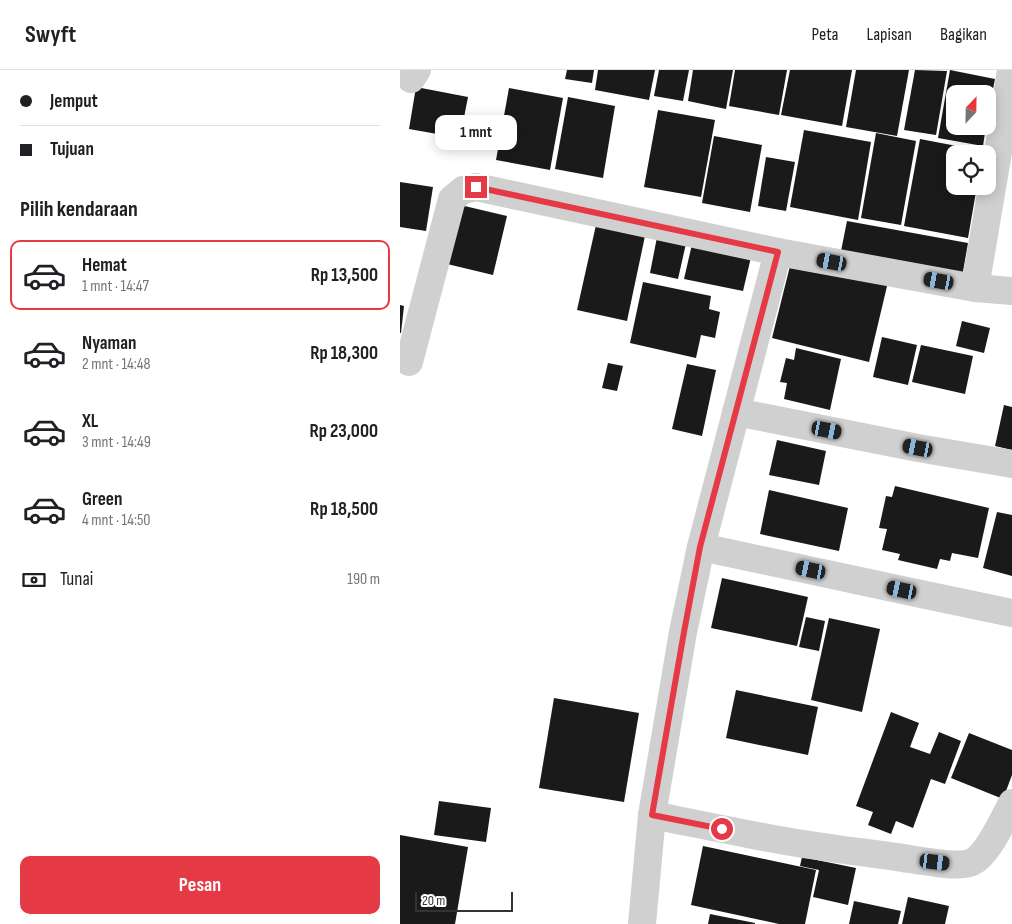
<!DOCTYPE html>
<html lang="id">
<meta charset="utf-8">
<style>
:root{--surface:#fff;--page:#f2f2f2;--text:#202124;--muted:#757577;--line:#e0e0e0;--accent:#e63946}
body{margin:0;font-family:"Sofia Sans Condensed",sans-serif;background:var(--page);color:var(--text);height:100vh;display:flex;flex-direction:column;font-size:19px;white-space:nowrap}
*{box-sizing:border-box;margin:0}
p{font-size:16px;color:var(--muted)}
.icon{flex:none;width:28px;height:28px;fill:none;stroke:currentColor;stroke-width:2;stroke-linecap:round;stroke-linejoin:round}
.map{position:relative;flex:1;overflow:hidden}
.side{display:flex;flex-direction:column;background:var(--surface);width:400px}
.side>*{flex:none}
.banner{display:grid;align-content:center;height:110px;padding:0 20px;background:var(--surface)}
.needle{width:32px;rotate:22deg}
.controls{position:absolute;left:546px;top:15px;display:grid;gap:10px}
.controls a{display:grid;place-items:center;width:50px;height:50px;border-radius:10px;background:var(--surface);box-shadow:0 2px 12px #0003;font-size:25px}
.scale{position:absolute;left:15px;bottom:12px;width:98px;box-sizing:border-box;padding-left:5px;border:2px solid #333;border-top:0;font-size:14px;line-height:18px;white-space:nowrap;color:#333;-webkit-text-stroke:4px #fff;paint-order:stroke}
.end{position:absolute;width:22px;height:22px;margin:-11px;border:6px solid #e63946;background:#fff;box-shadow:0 0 0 2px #fff}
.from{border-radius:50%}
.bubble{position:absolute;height:35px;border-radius:10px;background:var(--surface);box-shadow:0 2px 12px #0003;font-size:16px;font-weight:700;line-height:35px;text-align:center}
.car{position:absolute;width:15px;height:30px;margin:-15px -8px;border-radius:6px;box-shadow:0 0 4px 1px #0007;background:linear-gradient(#222 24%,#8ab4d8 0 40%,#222 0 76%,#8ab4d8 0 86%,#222 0)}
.banner b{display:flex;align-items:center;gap:18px;height:48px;font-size:19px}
.banner b+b{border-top:1px solid var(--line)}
.banner i{width:12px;height:12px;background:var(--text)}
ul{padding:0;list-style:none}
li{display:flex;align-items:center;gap:15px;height:70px;margin:0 10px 8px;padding:0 10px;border:2px solid transparent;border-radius:10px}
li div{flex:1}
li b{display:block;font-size:19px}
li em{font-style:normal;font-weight:700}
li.on{border-color:var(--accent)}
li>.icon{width:45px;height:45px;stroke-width:1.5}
h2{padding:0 20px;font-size:22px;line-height:60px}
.pay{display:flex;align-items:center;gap:12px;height:55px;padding:0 20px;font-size:19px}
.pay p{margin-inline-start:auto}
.cta{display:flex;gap:10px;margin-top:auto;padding:10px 20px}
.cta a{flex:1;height:58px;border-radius:10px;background:var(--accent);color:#fff;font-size:20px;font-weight:700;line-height:58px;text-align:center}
header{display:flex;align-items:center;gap:30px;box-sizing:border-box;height:70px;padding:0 25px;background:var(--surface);border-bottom:1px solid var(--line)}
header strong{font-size:24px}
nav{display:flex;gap:28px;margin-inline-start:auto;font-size:18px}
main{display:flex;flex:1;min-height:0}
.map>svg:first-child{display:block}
.building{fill:#1a1a1a}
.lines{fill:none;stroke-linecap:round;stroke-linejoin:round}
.street{stroke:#d0d0d0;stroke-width:28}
.route{stroke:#e63946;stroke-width:6}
</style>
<header>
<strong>Swyft</strong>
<nav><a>Peta</a><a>Lapisan</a><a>Bagikan</a></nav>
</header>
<main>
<section class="side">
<div class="banner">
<b><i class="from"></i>Jemput</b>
<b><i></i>Tujuan</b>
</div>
<h2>Pilih kendaraan</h2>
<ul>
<li class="on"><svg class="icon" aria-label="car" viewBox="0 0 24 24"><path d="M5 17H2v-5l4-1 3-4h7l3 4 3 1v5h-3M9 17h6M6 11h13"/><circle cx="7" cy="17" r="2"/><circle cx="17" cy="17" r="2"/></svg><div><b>Hemat</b><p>1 mnt · 14:47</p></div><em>Rp 13,500</em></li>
<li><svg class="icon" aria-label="car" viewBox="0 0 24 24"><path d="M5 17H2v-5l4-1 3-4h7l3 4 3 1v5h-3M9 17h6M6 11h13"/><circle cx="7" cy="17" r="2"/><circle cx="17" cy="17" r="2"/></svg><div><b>Nyaman</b><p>2 mnt · 14:48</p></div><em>Rp 18,300</em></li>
<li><svg class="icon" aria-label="car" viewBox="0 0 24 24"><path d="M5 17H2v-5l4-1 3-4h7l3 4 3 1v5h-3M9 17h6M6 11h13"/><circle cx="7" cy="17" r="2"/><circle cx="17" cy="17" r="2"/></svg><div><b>XL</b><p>3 mnt · 14:49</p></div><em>Rp 23,000</em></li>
<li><svg class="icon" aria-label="car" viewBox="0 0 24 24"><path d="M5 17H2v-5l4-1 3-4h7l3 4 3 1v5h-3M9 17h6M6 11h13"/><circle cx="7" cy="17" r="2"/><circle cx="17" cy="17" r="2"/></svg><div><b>Green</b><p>4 mnt · 14:50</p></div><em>Rp 18,500</em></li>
</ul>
<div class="pay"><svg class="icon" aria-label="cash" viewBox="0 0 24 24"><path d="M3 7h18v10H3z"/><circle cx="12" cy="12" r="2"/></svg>Tunai<p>190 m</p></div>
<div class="cta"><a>Pesan</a></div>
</section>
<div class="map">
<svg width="612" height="854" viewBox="0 0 612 854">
<rect width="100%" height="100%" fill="#fff"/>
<!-- building -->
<g class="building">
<polygon points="167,0 194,0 192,13 165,9"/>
<polygon points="198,0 255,0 249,30 195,20"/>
<polygon points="259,0 289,0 283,31 254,26"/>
<polygon points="293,0 333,0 326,39 288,31"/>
<polygon points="335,0 387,0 379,45 329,36"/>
<polygon points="390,0 452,0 442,56 381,45"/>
<polygon points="456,0 509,0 497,66 446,57"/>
<polygon points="515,0 547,1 536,65 504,60"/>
<polygon points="550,0 595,9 588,44 588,24 555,24 555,56 586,56 583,76 538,68"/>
<polygon points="16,17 68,27 60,68 9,59"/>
<polygon points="109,18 163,28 150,100 96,90"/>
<polygon points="168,27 215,36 203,108 155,99"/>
<polygon points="258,40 315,50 301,127 244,117"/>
<polygon points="404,60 471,72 458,150 390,137"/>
<polygon points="476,63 516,71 501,155 461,148"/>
<polygon points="314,66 362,75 350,142 302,133"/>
<polygon points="520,69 583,81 583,84 555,84 555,116 577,116 568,168 504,156"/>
<polygon points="366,87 395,92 386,141 358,136"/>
<polygon points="0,112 33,117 26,161 0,157"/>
<polygon points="56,134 107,146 93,205 43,193"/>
<polygon points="447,151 568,173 561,213 439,191"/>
<polygon points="196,155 245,166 227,251 177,240"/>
<polygon points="258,162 287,169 278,209 250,203"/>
<polygon points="293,170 352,183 343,221 284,209"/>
<polygon points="392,188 488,212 469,292 372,268"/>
<polygon points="243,212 311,226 309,239 320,242 315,268 301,265 296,288 230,273"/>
<polygon points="0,235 4,236 1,263 0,263"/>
<polygon points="562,251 590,258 584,283 556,276"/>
<polygon points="482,267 517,275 508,315 473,307"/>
<polygon points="521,275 573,286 565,324 512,312"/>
<polygon points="396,278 441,289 430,340 384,329 387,313 380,312 386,288 394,290"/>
<polygon points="208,293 223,296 217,321 202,318"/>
<polygon points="287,294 316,300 302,366 272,359"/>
<polygon points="604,335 612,337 612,380 595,376"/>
<polygon points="377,370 426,381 419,415 369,405"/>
<polygon points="495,416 589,438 578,488 552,483 550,491 540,489 537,499 498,490 500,484 482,480 487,459 479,458 486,426 492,427"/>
<polygon points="369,420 448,438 439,481 360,464"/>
<polygon points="597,442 612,445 612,506 583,498"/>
<polygon points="322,508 408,527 397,576 311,558"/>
<polygon points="406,547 425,551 419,581 399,577"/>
<polygon points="429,548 480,559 462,642 411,630"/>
<polygon points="336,620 418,637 408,685 326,668"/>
<polygon points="154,628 239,643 224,732 139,718"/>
<polygon points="491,642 519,653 510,677 530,684 539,662 561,671 545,714 531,709 513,758 496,751 491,764 468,755 473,742 456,736"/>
<polygon points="569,663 612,680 612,705 603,729 551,708"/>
<polygon points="39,731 91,738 86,772 34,765"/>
<polygon points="0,765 68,777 55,854 0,854"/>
<polygon points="303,776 416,800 405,854 379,854 291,835"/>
<polygon points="402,787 456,798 448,835 413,827 419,800 400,796"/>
<polygon points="508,827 549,836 545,854 502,854"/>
<polygon points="454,831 501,841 498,854 449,854"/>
<polygon points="310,844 355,853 355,854 308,854"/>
</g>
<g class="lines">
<!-- street -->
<g class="street">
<polyline points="11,9 17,0"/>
<polyline points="575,218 605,41 611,0"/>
<polyline points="9,292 52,129 63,120 76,117 378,182 575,218 612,221"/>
<polyline points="336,342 518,378 612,394"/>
<polyline points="301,477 521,524 612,543"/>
<path d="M252 745C298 754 344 764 391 772 426 778 461 782 496 787 513 789 558 799 572 792 588 785 604 748 612 733"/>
<polyline points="242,854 252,745 283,562 301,477 378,182"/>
</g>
</g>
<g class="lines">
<!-- route -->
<polyline class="route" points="76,117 378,182 300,477 284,562 252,745 322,759"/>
</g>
</svg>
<div class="controls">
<a><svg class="needle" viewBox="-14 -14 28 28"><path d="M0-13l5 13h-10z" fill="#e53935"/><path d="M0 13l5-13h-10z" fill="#757577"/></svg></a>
<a><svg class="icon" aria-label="locate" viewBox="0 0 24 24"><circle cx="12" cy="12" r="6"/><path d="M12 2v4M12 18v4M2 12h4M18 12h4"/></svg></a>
</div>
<div class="scale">20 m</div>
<i class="end from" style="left:322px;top:759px"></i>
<i class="end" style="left:76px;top:117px"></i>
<div class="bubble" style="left:35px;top:45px;width:82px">1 mnt</div>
<i class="car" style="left:432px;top:192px;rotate:280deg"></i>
<i class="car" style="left:539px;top:211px;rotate:280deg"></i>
<i class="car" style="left:427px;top:360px;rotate:101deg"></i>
<i class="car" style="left:518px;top:378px;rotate:281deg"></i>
<i class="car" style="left:411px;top:500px;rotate:282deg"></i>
<i class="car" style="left:502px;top:520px;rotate:282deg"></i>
<i class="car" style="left:535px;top:792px;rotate:97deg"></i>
</div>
</main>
